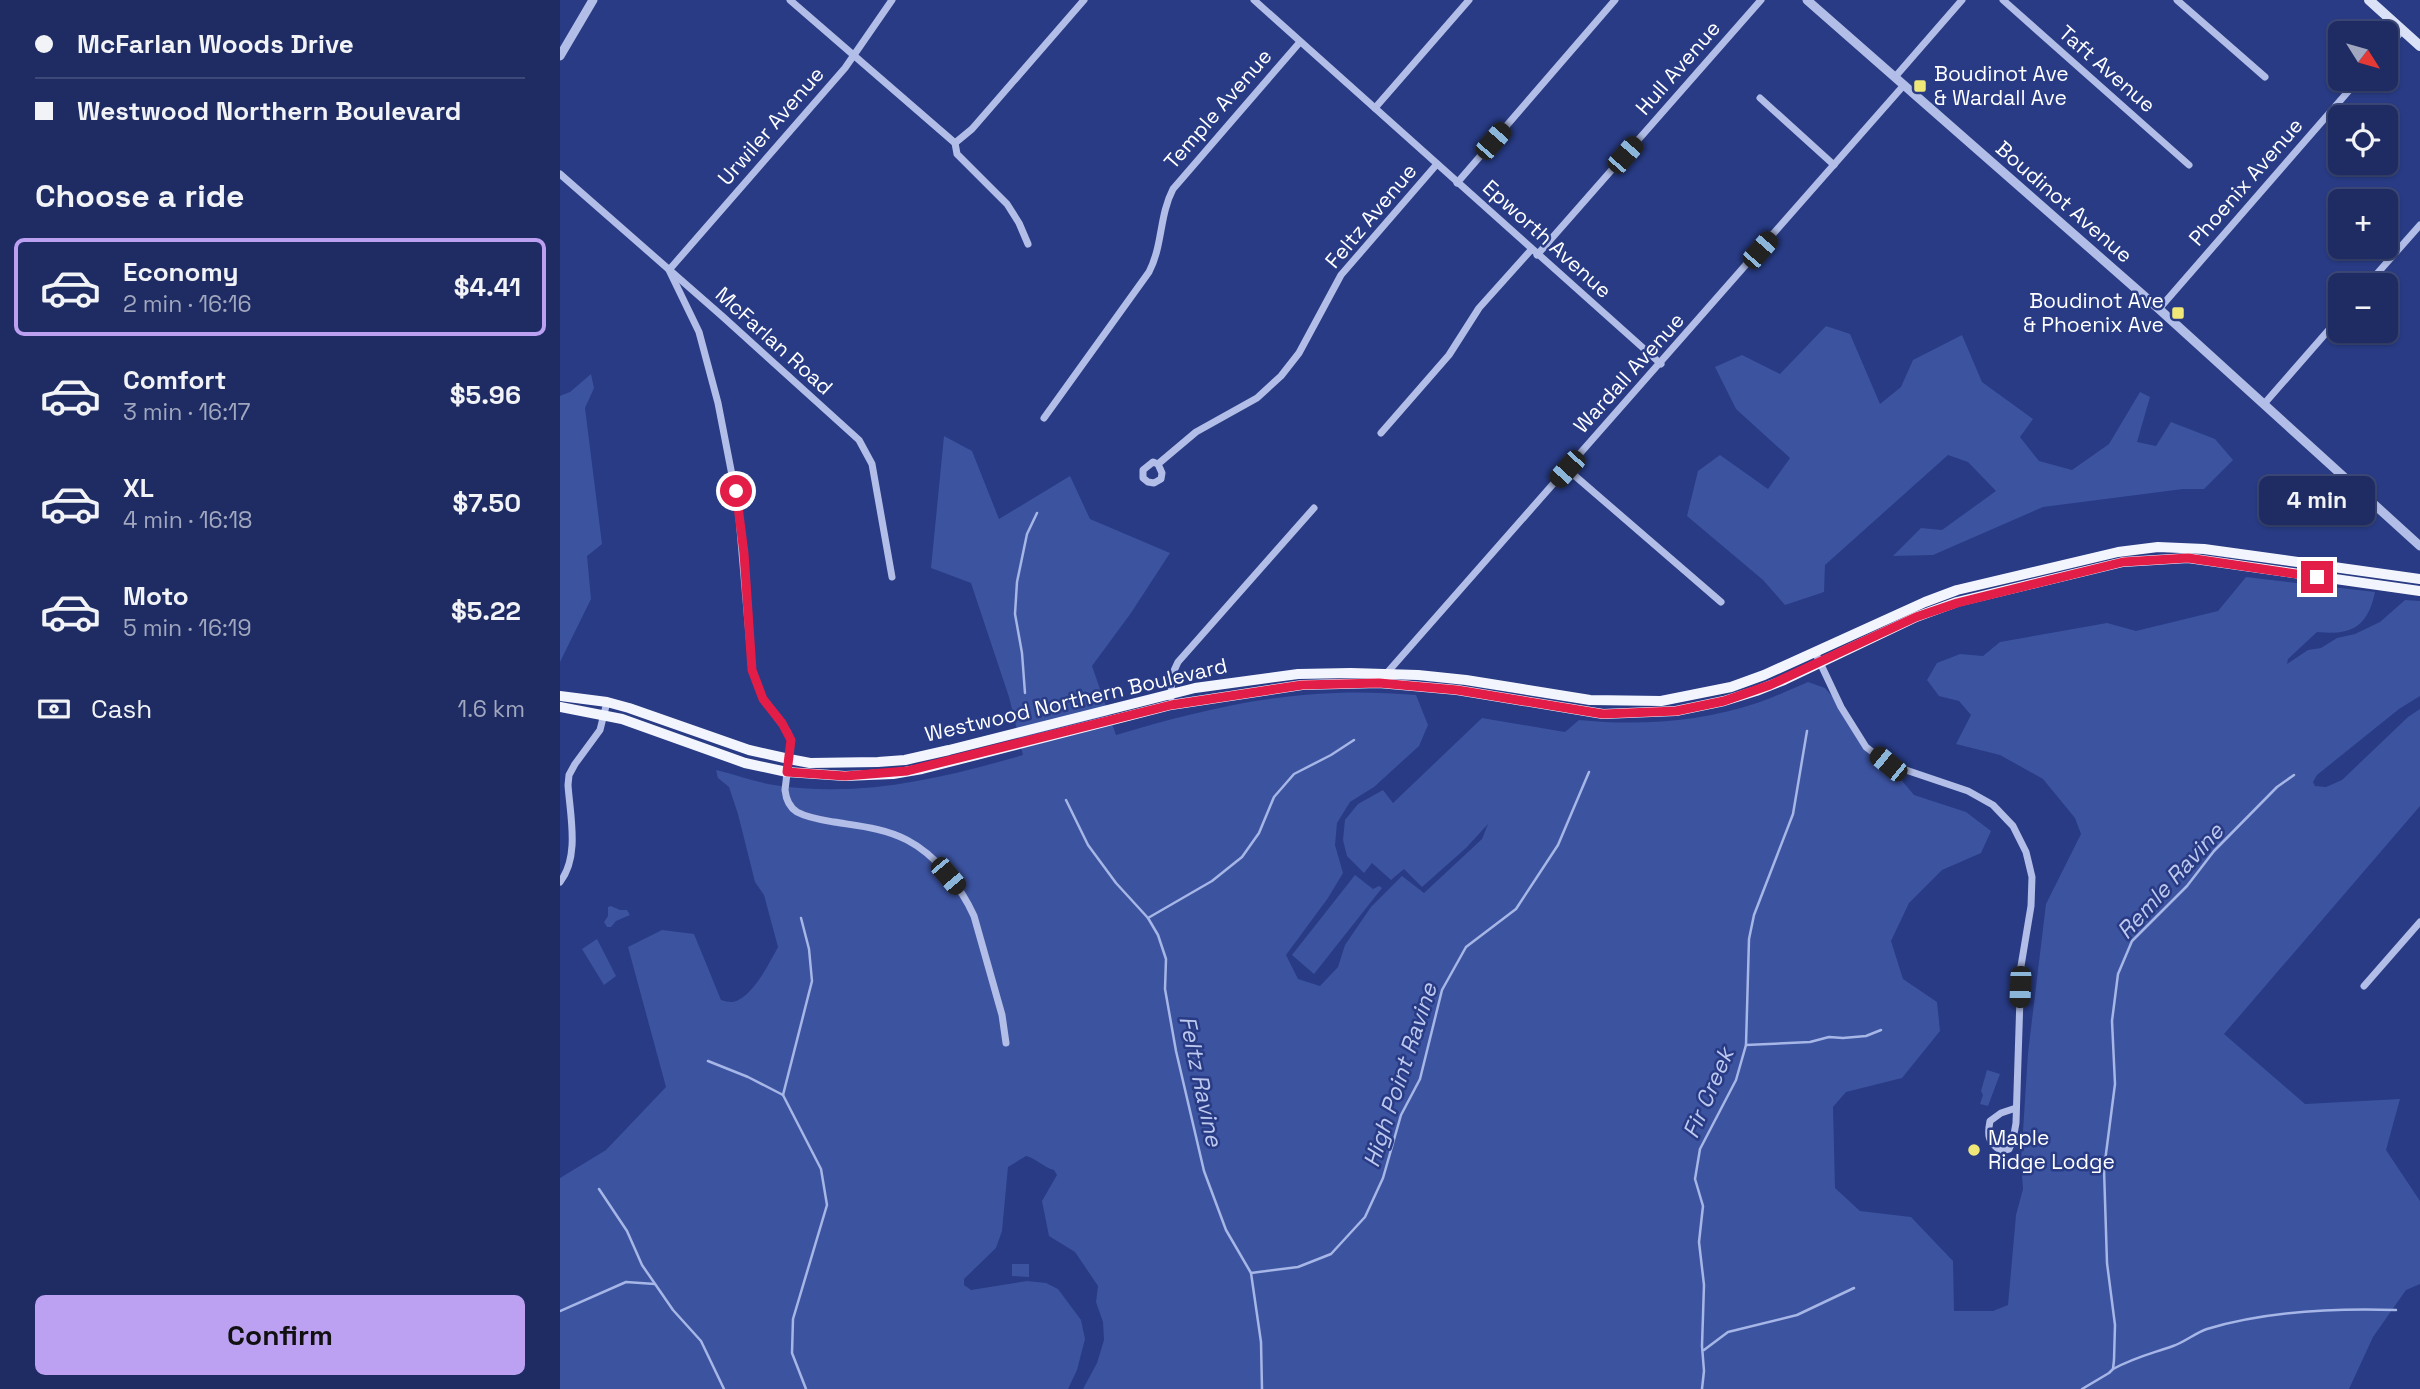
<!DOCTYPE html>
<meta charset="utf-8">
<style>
:root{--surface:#1e2c63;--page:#2b386c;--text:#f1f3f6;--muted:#a1a7be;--line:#3c4878;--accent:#bca0f2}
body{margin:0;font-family:"Space Grotesk",sans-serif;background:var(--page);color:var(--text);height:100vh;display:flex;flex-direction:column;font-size:26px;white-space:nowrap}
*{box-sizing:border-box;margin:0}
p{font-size:23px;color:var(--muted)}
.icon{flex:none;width:38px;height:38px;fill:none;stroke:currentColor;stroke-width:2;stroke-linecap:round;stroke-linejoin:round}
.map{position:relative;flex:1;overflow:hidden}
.side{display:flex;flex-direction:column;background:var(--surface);width:560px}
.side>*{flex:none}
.top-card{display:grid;align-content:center;height:154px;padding:0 35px;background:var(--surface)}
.needle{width:46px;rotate:127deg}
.tools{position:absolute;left:1768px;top:21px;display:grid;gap:14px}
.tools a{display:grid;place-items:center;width:70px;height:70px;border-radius:10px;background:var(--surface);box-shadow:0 2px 5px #0004,0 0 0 2px var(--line);font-size:35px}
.end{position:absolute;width:32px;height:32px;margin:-16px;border:9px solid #e11d48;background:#fff;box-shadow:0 0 0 4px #fff}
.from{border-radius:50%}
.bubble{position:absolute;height:49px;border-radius:10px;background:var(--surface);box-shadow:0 2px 5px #0004,0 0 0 2px var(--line);font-size:23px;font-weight:600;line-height:49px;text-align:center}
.car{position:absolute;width:21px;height:42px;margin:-21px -10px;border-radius:9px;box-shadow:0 0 5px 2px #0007;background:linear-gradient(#222 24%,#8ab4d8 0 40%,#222 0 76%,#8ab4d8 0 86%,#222 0)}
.top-card b{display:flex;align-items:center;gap:24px;height:66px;font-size:26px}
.top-card b+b{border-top:2px solid var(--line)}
.top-card i{width:18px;height:18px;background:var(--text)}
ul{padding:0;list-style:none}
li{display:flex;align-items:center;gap:21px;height:98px;margin:0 14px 10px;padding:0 21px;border:4px solid transparent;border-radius:10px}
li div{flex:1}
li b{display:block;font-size:26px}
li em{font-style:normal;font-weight:600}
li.selected{border-color:var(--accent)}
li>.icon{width:63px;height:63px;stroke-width:1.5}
h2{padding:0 35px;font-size:32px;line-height:84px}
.pay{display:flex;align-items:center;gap:18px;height:77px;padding:0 35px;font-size:26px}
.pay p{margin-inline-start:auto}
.action{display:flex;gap:14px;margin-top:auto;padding:14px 35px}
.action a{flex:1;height:80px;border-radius:10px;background:var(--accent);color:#111;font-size:28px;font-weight:600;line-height:80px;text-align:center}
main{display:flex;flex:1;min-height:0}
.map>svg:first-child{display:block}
.green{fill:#3c53a0}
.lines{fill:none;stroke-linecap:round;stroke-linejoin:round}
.stream{stroke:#a6b6e7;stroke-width:2.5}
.minor{stroke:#b2bee7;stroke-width:7}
.tertiary{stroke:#b2bee7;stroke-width:9}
.secondary{stroke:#dbe1f6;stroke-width:10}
.primary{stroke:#f3f5fe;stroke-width:10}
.route{stroke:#e11d48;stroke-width:9}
.poi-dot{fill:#efe878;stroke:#283b84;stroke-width:2.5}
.labels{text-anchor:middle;stroke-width:5;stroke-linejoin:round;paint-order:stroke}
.street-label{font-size:21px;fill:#fff;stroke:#283b84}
.poi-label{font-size:21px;fill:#fff;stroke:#283b84;text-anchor:start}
.water-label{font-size:23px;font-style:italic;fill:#bdc8ef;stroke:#283b84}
</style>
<main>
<section class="side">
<div class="top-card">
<b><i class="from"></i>McFarlan Woods Drive</b>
<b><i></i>Westwood Northern Boulevard</b>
</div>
<h2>Choose a ride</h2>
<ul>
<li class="selected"><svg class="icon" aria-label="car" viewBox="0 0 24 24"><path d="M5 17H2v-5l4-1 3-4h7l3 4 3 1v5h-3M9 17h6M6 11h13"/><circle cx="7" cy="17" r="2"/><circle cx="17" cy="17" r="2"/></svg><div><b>Economy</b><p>2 min · 16:16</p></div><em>$4.41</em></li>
<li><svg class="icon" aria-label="car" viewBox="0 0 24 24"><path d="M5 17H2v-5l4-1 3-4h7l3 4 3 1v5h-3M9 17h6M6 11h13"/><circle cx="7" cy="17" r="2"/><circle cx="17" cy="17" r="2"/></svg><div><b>Comfort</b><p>3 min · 16:17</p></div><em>$5.96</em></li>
<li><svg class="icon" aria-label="car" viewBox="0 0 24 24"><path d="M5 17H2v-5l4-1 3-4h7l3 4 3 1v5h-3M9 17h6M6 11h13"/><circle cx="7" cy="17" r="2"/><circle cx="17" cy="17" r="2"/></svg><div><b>XL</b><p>4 min · 16:18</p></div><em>$7.50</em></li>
<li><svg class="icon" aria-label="car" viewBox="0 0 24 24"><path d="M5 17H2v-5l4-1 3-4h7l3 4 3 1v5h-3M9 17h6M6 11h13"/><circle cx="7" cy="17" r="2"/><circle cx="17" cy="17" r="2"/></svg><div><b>Moto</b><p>5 min · 16:19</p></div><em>$5.22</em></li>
</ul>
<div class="pay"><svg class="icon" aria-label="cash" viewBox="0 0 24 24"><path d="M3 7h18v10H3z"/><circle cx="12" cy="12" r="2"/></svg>Cash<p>1.6 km</p></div>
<div class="action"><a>Confirm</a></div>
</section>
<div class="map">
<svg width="1860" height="1389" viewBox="0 0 1860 1389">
<rect width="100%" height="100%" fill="#283b84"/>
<!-- green -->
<g class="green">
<polygon points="1266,326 1290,334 1320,404 1341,387 1353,360 1402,335 1422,382 1473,419 1460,437 1479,461 1512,470 1549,444 1580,392 1590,397 1577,442 1596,446 1611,422 1655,439 1673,460 1644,489 1623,489 1483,507 1373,555 1333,556 1361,528 1382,530 1436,491 1408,462 1388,455 1265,565 1264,592 1225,605 1203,580 1127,516 1138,471 1160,455 1208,489 1230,458 1176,409 1155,367 1182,355 1220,374"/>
<polygon points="31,374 34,388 25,408 42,544 27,556 31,599 0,662 0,396 10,392"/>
<path d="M384 436 412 451 439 519 510 476 530 519 610 553 571 613 532 666 556 735C626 714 702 695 776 693 803 692 829 693 856 695L868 725 859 746 814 787 790 802 777 823 775 845 783 873 768 898 726 955 738 979 760 986 778 967 785 945 811 907 842 876 864 893 922 839 928 824 906 848 862 887 844 869 831 880 812 863 804 873 787 856 783 840 785 820 798 804 823 790 833 803 922 718 1005 732 1019 720C1079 726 1140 722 1197 703 1215 697 1231 689 1248 682L1265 688 1281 707 1295 732 1328 764 1354 795 1406 812 1431 831 1421 853 1382 870 1349 903 1331 941 1343 979 1377 1002 1380 1031 1342 1078 1286 1092 1273 1107 1275 1188 1300 1211 1351 1217 1393 1261 1394 1311H1433L1448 1305 1456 1215 1463 1189 1461 1162 1468 1053 1486 904 1521 834 1515 818 1483 779 1440 755 1396 744 1411 715 1399 701 1379 696 1367 680 1377 663 1400 654 1423 656 1440 642 1547 623 1576 631 1658 611 1686 577 1815 592C1808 626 1792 636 1757 632L1728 659 1727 664 1748 650 1761 648 1777 638 1795 634 1820 622 1845 600 1860 601V696L1839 709 1757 775 1753 782 1755 786 1766 787 1782 780 1848 717 1860 709V806L1664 1034 1745 1104 1840 1099 1826 1150 1860 1201V1284L1846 1290 1813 1337 1789 1389H523L537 1363 544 1340 543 1322 536 1302 538 1286 515 1252 489 1236 482 1201 497 1175 494 1170C483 1167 477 1159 466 1156L448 1167 442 1231 436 1248 404 1279V1285L411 1290 467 1281 486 1283 498 1289 521 1320 525 1339 517 1370 508 1389H0V1178L46 1150 106 1087 68 947 102 930 134 934 161 1000C165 1001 168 1002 172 1002 191 1000 210 962 218 947L204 895 195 882 178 814 169 787 158 778 156 770C175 774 194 782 214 785 300 798 381 779 463 755L449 697 411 583 371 568Z"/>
<polygon points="795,875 813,889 819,886 822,888 754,974 732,955"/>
<polygon points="51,906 60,910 67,910 70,915 56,921 51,927 47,927 44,922 48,916 48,907"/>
<polygon points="37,939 56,976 44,985 22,949"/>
<polygon points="1427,1070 1440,1074 1428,1106 1420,1104 1423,1095 1421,1091"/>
<polygon points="452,1264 469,1264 469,1277 452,1276"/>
</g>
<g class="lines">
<!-- stream -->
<g class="stream">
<polyline points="465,693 462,653 455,614 457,582 467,534 477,513"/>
<polyline points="506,800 528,845 556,883 588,918 598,935 606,959 605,989 616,1051 644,1171 666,1230 691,1273 701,1342 702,1389"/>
<polyline points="588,918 652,881 682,857 699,833 714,797 734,774 771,755 794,740"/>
<polyline points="1186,1045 1250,1042 1269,1037 1283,1038 1306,1036 1321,1030"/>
<polyline points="148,1061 188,1077 223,1095"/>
<polyline points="223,1095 261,1169 267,1205 233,1319 232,1353 246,1389"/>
<polyline points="223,1095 252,981 249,949 241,918"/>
<polyline points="39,1189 67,1231 82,1265 113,1310 141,1341 164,1389"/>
<polyline points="691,1273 738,1267 771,1254 805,1217 823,1178 841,1115 860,1079 882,990 906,947 956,909 998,845 1029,772"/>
<polyline points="0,1311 66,1282 95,1284"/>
<polyline points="1144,1350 1168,1332 1237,1315 1294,1288"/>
<path d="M1553 1369C1575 1357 1590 1354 1613 1346 1625 1342 1635 1333 1647 1329 1707 1311 1774 1308 1836 1310"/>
<polyline points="1142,1389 1144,1371 1142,1346 1144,1285 1139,1242 1143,1206 1135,1179 1140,1149 1176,1080 1186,1045 1189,939 1194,915 1233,814 1247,731"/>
<polyline points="1522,1389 1549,1373 1553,1369 1554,1360 1555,1325 1547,1263 1544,1169 1555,1084 1552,1021 1558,974 1572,941 1627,886 1654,851 1717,787 1734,775"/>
</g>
<!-- minor -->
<g class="minor">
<polyline points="230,0 395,143 397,154 447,204 459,223 468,244"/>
<path d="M332 0 285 68 109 270 139 332 158 403 178 506 192 670 203 699 227 731 231 740 225 790C226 799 229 807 237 812 248 818 262 820 274 822 299 826 324 828 347 840 376 855 401 887 414 916L442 1015 446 1043"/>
<polyline points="694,0 1101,364"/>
<polyline points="1443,0 1629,165"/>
<polyline points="1617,0 1705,77"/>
<polyline points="1825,50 1843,30"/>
<polyline points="1335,77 1402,0"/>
<polyline points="1200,98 1274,165"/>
<polyline points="815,108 909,0"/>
<polyline points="395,143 412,129 524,0"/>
<polyline points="0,174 162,316 299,440 312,464 332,577"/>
<polyline points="897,183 1055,0"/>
<polyline points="977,255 1201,0"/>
<polyline points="1807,285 1860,225"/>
<polyline points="1599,309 1799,79"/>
<polyline points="1704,404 1780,317"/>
<path d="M484 418 589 272C603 245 599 216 613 189L740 42"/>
<polyline points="821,433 889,355 919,308 971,250"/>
<polyline points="598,464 602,473 601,479 594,483 588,482 583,478 583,470 593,462 598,464 636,432 697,398 721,376 739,353 781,275 877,164"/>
<polyline points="1007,469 1161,602"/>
<path d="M1255 652 1281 707 1306 747 1328 764 1408 791 1433 805 1453 826 1466 852 1472 877 1471 906 1461 966 1456 1123 1453 1140 1449 1149 1441 1151C1428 1142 1427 1136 1430 1121L1441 1113 1456 1108"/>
<polyline points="826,674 1344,85"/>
<polyline points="611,697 612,675 618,662 754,508"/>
<path d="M0 882C20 857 10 815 8 785L9 775 15 764 40 730 47 702"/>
<polyline points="1804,986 1860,922"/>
</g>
<!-- tertiary -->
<g class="tertiary">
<polyline points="1247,0 1599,309 1860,546"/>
<polyline points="0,56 33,0"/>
</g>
<!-- secondary -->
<polyline class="secondary" points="1809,0 1860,46"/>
<!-- primary -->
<g class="primary">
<polyline points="0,696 47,702 69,708 189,750 229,759 250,763 318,762 345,760 389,750 635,688 738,674 791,673 858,675 906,680 1030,700 1101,701 1171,687 1204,675 1365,602 1397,590 1558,552 1598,547 1644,549 1860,579"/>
<polyline points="0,707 62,719 185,763 227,772 285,776 333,774 362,769 611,705 742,685 819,683 897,690 1043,714 1116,711 1164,701 1196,691 1224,680 1356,617 1397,602 1563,562 1628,558 1860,591"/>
</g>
</g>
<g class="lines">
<!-- route -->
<polyline class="route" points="176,491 184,553 192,670 203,699 222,723 231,740 227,772 285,776 347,771 611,705 742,685 819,683 897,690 1043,714 1116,711 1164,701 1210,685 1356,617 1397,603 1563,562 1628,558 1757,577"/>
</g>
<!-- markers -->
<g class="poi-dot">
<rect x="1353" y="79" width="14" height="14" rx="3.5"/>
<rect x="1611" y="306" width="14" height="14" rx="3.5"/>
<circle cx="1414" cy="1150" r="7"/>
</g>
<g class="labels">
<!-- street labels -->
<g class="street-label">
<text transform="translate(1118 68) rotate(-49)" y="7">Hull Avenue</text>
<text transform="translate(1547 69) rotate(41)" y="7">Taft Avenue</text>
<text transform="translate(658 109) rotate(-49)" y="7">Temple Avenue</text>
<text transform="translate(211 126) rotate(-49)" y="7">Urwiler Avenue</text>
<text transform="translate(1686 182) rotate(-49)" y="7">Phoenix Avenue</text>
<text transform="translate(1504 202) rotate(41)" y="7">Boudinot Avenue</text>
<text transform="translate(811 216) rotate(-50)" y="7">Feltz Avenue</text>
<text transform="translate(987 239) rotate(42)" y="7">Epworth Avenue</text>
<text transform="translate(214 341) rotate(42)" y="7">McFarlan Road</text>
<text transform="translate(1069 373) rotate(-48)" y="7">Wardall Avenue</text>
<text transform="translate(516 700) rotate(-13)" y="7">Westwood Northern Boulevard</text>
</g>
<!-- poi labels -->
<g class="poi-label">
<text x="1374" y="81">Boudinot Ave<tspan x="1374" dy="24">&amp; Wardall Ave</tspan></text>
<text x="1604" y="308" text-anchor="end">Boudinot Ave<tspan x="1604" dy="24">&amp; Phoenix Ave</tspan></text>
<text x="1428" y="1145">Maple<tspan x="1428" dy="24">Ridge Lodge</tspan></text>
</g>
<!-- water labels -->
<g class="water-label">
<text transform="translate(1610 881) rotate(-48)" y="8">Remle Ravine</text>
<text transform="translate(840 1075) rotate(-72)" y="8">High Point Ravine</text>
<text transform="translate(641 1081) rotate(78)" y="8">Feltz Ravine</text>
<text transform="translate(1148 1093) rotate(-67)" y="8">Fir Creek</text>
</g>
</g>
</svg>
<div class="tools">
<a><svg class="needle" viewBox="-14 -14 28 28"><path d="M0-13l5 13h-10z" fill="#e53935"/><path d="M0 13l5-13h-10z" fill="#a1a7be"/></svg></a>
<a><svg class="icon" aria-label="locate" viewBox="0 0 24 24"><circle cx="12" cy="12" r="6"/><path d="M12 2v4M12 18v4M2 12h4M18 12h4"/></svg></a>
<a>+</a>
<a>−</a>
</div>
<i class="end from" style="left:176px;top:491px"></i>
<i class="end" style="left:1757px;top:577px"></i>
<div class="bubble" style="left:1699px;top:476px;width:116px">4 min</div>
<i class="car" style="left:933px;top:141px;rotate:41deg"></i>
<i class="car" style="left:1065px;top:155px;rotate:41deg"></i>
<i class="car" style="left:1200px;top:250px;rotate:41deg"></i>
<i class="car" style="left:1007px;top:469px;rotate:222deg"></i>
<i class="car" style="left:1328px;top:764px;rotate:309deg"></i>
<i class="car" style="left:388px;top:876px;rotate:140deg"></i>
<i class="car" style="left:1460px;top:987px;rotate:182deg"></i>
</div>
</main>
